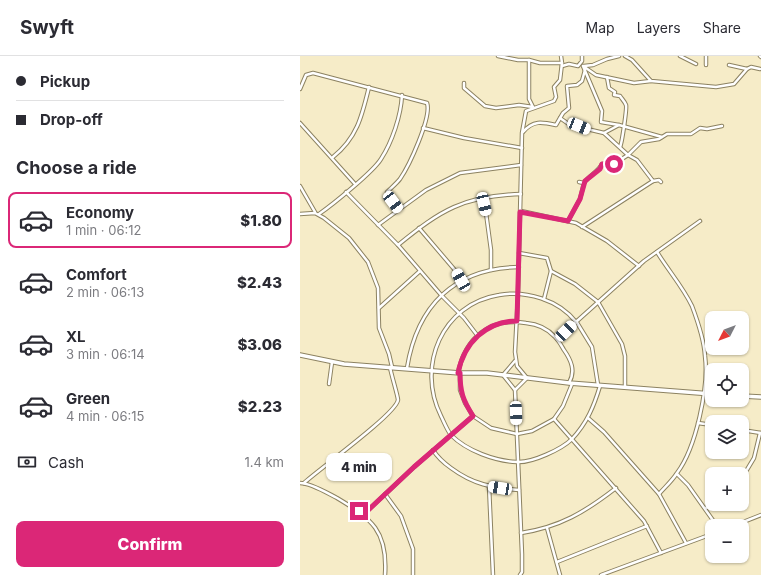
<!DOCTYPE html>
<meta charset="utf-8">
<style>
:root{--surface:#fff;--page:#f2f2f3;--text:#2b2b33;--muted:#7c7c81;--line:#e1e1e2;--accent:#db2777}
body{margin:0;font-family:Inter,sans-serif;background:var(--page);color:var(--text);height:100vh;display:flex;flex-direction:column;font-size:15px;white-space:nowrap}
*{box-sizing:border-box;margin:0}
p{font-size:13px;color:var(--muted)}
.icon{flex:none;width:22px;height:22px;fill:none;stroke:currentColor;stroke-width:2;stroke-linecap:round;stroke-linejoin:round}
.map{position:relative;flex:1;overflow:hidden}
.side{display:flex;flex-direction:column;background:var(--surface);width:300px}
.side>*{flex:none}
.top-card{display:grid;align-content:center;height:88px;padding:0 16px;background:var(--surface)}
.needle{width:26px;rotate:228deg}
.tools{position:absolute;left:405px;top:255px;display:grid;gap:8px}
.tools a{display:grid;place-items:center;width:44px;height:44px;border-radius:8px;background:var(--surface);box-shadow:0 1px 3px #0004;font-size:20px}
.end{position:absolute;width:18px;height:18px;margin:-9px;border:5px solid #db2777;background:#fff;box-shadow:0 0 0 2px #fff}
.from{border-radius:50%}
.bubble{position:absolute;height:28px;border-radius:8px;background:var(--surface);box-shadow:0 1px 3px #0004;font-size:13px;font-weight:800;line-height:28px;text-align:center}
.car{position:absolute;width:12px;height:24px;margin:-12px -6px;border-radius:5px;box-shadow:0 0 3px 1px #0007;background:linear-gradient(#fff 24%,#345 0 40%,#fff 0 76%,#345 0 86%,#fff 0)}
.top-card b{display:flex;align-items:center;gap:14px;height:38px;font-size:15px}
.top-card b+b{border-top:1px solid var(--line)}
.top-card i{width:10px;height:10px;background:var(--text)}
ul{padding:0;list-style:none}
li{display:flex;align-items:center;gap:12px;height:56px;margin:0 8px 6px;padding:0 8px;border:2px solid transparent;border-radius:8px}
li div{flex:1}
li b{display:block;font-size:15px}
li em{font-style:normal;font-weight:800}
li.active{border-color:var(--accent)}
li>.icon{width:36px;height:36px;stroke-width:1.5}
h2{padding:0 16px;font-size:18px;line-height:48px}
.pay{display:flex;align-items:center;gap:10px;height:44px;padding:0 16px;font-size:15px}
.pay p{margin-inline-start:auto}
.button{display:flex;gap:8px;margin-top:auto;padding:8px 16px}
.button a{flex:1;height:46px;border-radius:8px;background:var(--accent);color:#fff;font-size:16px;font-weight:800;line-height:46px;text-align:center}
header{display:flex;align-items:center;gap:24px;box-sizing:border-box;height:56px;padding:0 20px;background:var(--surface);border-bottom:1px solid var(--line)}
header strong{font-size:19px}
nav{display:flex;gap:22px;margin-inline-start:auto;font-size:14px}
main{display:flex;flex:1;min-height:0}
.map>svg:first-child{display:block}
.lines{fill:none;stroke-linecap:round;stroke-linejoin:round}
.minor-casing{stroke:#8c8261;stroke-width:4.5}
.tertiary-casing{stroke:#8c8261;stroke-width:5.5}
.minor{stroke:#fff;stroke-width:2.5}
.tertiary{stroke:#fff;stroke-width:3.5}
.route{stroke:#db2777;stroke-width:5}
</style>
<header>
<strong>Swyft</strong>
<nav><a>Map</a><a>Layers</a><a>Share</a></nav>
</header>
<main>
<section class="side">
<div class="top-card">
<b><i class="from"></i>Pickup</b>
<b><i></i>Drop-off</b>
</div>
<h2>Choose a ride</h2>
<ul>
<li class="active"><svg class="icon" aria-label="car" viewBox="0 0 24 24"><path d="M5 17H2v-5l4-1 3-4h7l3 4 3 1v5h-3M9 17h6M6 11h13"/><circle cx="7" cy="17" r="2"/><circle cx="17" cy="17" r="2"/></svg><div><b>Economy</b><p>1 min · 06:12</p></div><em>$1.80</em></li>
<li><svg class="icon" aria-label="car" viewBox="0 0 24 24"><path d="M5 17H2v-5l4-1 3-4h7l3 4 3 1v5h-3M9 17h6M6 11h13"/><circle cx="7" cy="17" r="2"/><circle cx="17" cy="17" r="2"/></svg><div><b>Comfort</b><p>2 min · 06:13</p></div><em>$2.43</em></li>
<li><svg class="icon" aria-label="car" viewBox="0 0 24 24"><path d="M5 17H2v-5l4-1 3-4h7l3 4 3 1v5h-3M9 17h6M6 11h13"/><circle cx="7" cy="17" r="2"/><circle cx="17" cy="17" r="2"/></svg><div><b>XL</b><p>3 min · 06:14</p></div><em>$3.06</em></li>
<li><svg class="icon" aria-label="car" viewBox="0 0 24 24"><path d="M5 17H2v-5l4-1 3-4h7l3 4 3 1v5h-3M9 17h6M6 11h13"/><circle cx="7" cy="17" r="2"/><circle cx="17" cy="17" r="2"/></svg><div><b>Green</b><p>4 min · 06:15</p></div><em>$2.23</em></li>
</ul>
<div class="pay"><svg class="icon" aria-label="cash" viewBox="0 0 24 24"><path d="M3 7h18v10H3z"/><circle cx="12" cy="12" r="2"/></svg>Cash<p>1.4 km</p></div>
<div class="button"><a>Confirm</a></div>
</section>
<div class="map">
<svg width="461" height="519" viewBox="0 0 461 519">
<rect width="100%" height="100%" fill="#f6ecc8"/>
<g class="lines">
<defs>
<g id="minor">
<polyline points="198,0 218,4 229,4 240,7 262,7"/>
<polyline points="325,0 332,4 351,25 416,31 434,28 447,13"/>
<polyline points="380,0 396,8"/>
<polyline points="406,0 406,9"/>
<polyline points="460,0 461,1"/>
<polyline points="429,9 447,13 451,11 460,13"/>
<polyline points="262,10 269,8 278,10 282,5 282,0"/>
<polyline points="283,10 302,55 301,66 319,69"/>
<polyline points="283,10 296,19 334,27 351,25"/>
<polyline points="284,10 293,9 307,3 319,0"/>
<path d="M307 21 309 32 315 36 314 39 320 40C322 43 325 46 326 49 327 52 322 87 320 91"/>
<polyline points="164,27 164,32 185,50 196,52 219,49 233,51 229,43 229,4"/>
<path d="M0 33 6 19 13 17 127 47C132 61 109 110 100 123 96 128 91 132 87 136L99 153"/>
<polyline points="260,62 270,69 304,77 328,99 341,86 359,83 367,78 391,78 400,72 407,73 422,70"/>
<polyline points="0,67 55,128"/>
<polyline points="123,72 164,82 222,92"/>
<path d="M223 76C233 64 242 66 256 69L263 57 269 52 267 30 277 29 282 25 285 14"/>
<polyline points="304,77 319,69 362,81"/>
<path d="M33 101C57 82 62 60 69 31"/>
<path d="M279 126 284 127C289 119 298 116 302 108H314L328 99 337 104 353 125 359 124 361 126"/>
<polyline points="0,130 15,156"/>
<polyline points="46,136 98,189 142,240 164,262 177,279"/>
<polyline points="184,142 191,194 191,214"/>
<polyline points="221,155 276,167 307,185 339,210"/>
<polyline points="0,158 15,157 24,162 49,182 68,206 78,232 79,272 89,298 92,311"/>
<path d="M19 158C32 149 73 116 81 103 92 86 101 60 102 39"/>
<polyline points="268,165 280,143 284,127"/>
<polyline points="78,169 126,134 160,117 221,109"/>
<polyline points="282,171 353,125"/>
<polyline points="119,172 154,213 161,224"/>
<path d="M98 189C141 154 163 140 221 138"/>
<path d="M357 196C368 214 383 231 392 250 398 266 404 283 405 300 409 331 396 392 377 417 372 425 365 431 359 438"/>
<polyline points="219,197 247,202 251,215 275,228 298,246"/>
<polyline points="244,243 251,215"/>
<polyline points="298,246 322,288 325,300 325,331"/>
<polyline points="79,252 120,215"/>
<polyline points="276,265 292,291 298,329"/>
<path d="M276 266C259 244 226 234 199 239 142 248 116 310 141 360 144 366 147 374 151 379 167 395 195 405 217 406 232 407 262 393 272 383 287 367 294 350 300 330"/>
<polyline points="257,283 344,205 400,165"/>
<polyline points="215,305 203,319 215,334"/>
<path d="M107 312C117 250 154 212 219 211"/>
<path d="M158 317C165 282 190 261 226 267 237 268 248 273 255 281 259 285 261 289 264 294 271 304 276 315 269 327"/>
<polyline points="160,317 160,334 165,347 173,360 191,372 217,378 232,375 254,363 263,350 272,328"/>
<polyline points="29,328 32,306"/>
<polyline points="288,362 304,376 359,438 386,487"/>
<polyline points="254,363 344,465 361,497"/>
<polyline points="398,367 412,369"/>
<polyline points="442,374 461,377"/>
<path d="M133 394C138 402 144 407 151 412 174 429 191 431 219 434"/>
<polyline points="377,418 388,429 417,470"/>
<polyline points="442,422 454,402 460,377"/>
<path d="M0 427C11 427 27 437 37 442 72 463 88 475 85 519"/>
<path d="M4 427C18 414 96 358 98 344 98 340 91 318 90 311"/>
<polyline points="189,430 193,519"/>
<polyline points="85,438 101,460 113,493 113,519"/>
<polyline points="406,452 412,447"/>
<polyline points="63,459 114,411 173,360"/>
<polyline points="433,470 461,459"/>
<polyline points="247,472 260,519"/>
<path d="M221 477C260 471 285 456 316 432"/>
<polyline points="257,506 347,470"/>
<polyline points="220,519 222,516 222,498 215,334 227,322 217,310 215,296 218,238 222,77 226,55 254,45 256,41 254,31 260,24 262,7 261,0"/>
<polyline points="301,519 412,478"/>
</g>
<g id="tertiary">
<polyline points="0,299 44,308 160,317 187,317 269,327 412,338"/>
<polyline points="442,340 461,341"/>
</g>
</defs>
<!-- minor casing -->
<use href="#minor" class="minor-casing"/>
<!-- tertiary casing -->
<use href="#tertiary" class="tertiary-casing"/>
<!-- minor -->
<use href="#minor" class="minor"/>
<!-- tertiary -->
<use href="#tertiary" class="tertiary"/>
</g>
<g class="lines">
<!-- route -->
<path class="route" d="M59 455 63 459 114 411 173 360C163 344 160 336 160 317H158C164 287 186 265 217 265L220 156 268 165 280 143 285 125 300 113 302 108H314"/>
</g>
</svg>
<div class="tools">
<a><svg class="needle" viewBox="-14 -14 28 28"><path d="M0-13l5 13h-10z" fill="#e53935"/><path d="M0 13l5-13h-10z" fill="#7c7c81"/></svg></a>
<a><svg class="icon" aria-label="locate" viewBox="0 0 24 24"><circle cx="12" cy="12" r="6"/><path d="M12 2v4M12 18v4M2 12h4M18 12h4"/></svg></a>
<a><svg class="icon" aria-label="layers" viewBox="0 0 24 24"><path d="M12 4l9 5-9 5-9-5zM3 14l9 5 9-5"/></svg></a>
<a>+</a>
<a>−</a>
</div>
<i class="end from" style="left:314px;top:108px"></i>
<i class="end" style="left:59px;top:455px"></i>
<div class="bubble" style="left:26px;top:397px;width:66px">4 min</div>
<i class="car" style="left:279px;top:70px;rotate:112deg"></i>
<i class="car" style="left:93px;top:146px;rotate:143deg"></i>
<i class="car" style="left:184px;top:148px;rotate:167deg"></i>
<i class="car" style="left:161px;top:224px;rotate:330deg"></i>
<i class="car" style="left:266px;top:275px;rotate:46deg"></i>
<i class="car" style="left:216px;top:357px;rotate:178deg"></i>
<i class="car" style="left:200px;top:432px;rotate:279deg"></i>
</div>
</main>
